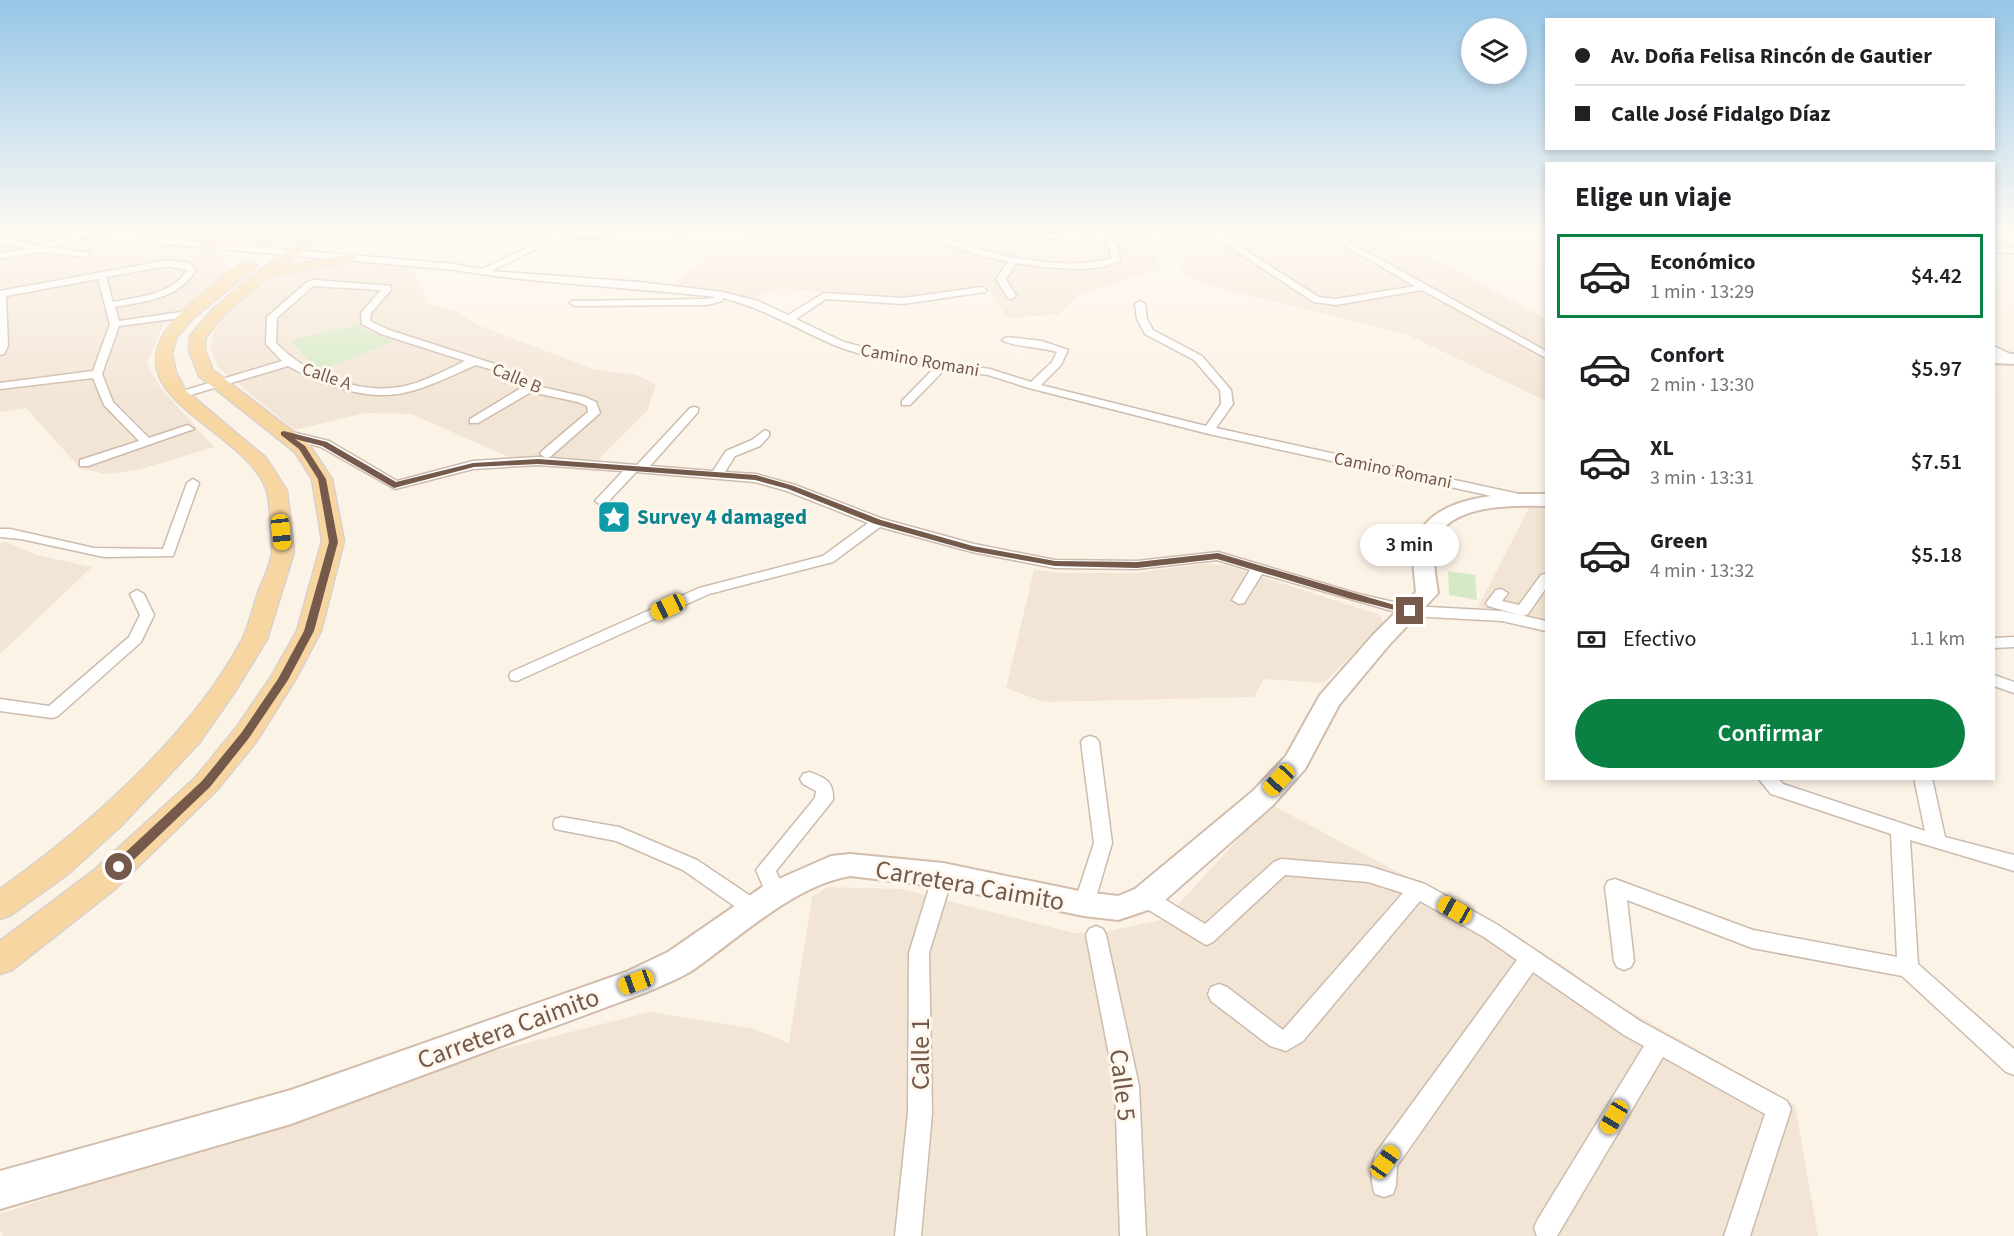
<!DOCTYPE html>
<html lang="es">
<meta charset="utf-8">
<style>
:root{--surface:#fff;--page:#f2f2f2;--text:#202124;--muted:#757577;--line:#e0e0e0;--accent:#0b8043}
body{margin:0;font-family:"Source Sans 3",sans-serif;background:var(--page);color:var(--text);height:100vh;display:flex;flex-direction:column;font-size:22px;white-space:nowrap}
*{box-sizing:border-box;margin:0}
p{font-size:20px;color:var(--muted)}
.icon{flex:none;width:33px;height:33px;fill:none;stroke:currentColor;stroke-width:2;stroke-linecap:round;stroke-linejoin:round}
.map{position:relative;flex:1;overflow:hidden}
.panel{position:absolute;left:1545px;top:162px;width:450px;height:618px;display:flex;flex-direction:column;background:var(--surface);border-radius:0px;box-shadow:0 3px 9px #0003}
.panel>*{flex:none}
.hud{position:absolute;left:1545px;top:18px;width:450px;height:132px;border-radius:0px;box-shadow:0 3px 9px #0003;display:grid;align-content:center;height:132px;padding:0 30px;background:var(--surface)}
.fabs{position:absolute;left:1461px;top:18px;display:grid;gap:12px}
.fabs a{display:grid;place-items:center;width:66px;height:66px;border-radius:50%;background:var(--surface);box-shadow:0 3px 9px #0003;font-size:30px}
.end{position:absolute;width:27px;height:27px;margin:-14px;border:8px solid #755a4c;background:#fff;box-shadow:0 0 0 3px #fff}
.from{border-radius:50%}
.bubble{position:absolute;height:42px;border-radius:21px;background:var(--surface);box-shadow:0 3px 9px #0003;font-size:20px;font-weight:600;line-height:42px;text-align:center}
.car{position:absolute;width:18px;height:36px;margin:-18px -9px;border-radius:8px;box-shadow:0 0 4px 2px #0007;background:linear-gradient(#f5c518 24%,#345 0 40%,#f5c518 0 76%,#345 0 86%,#f5c518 0)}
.hud b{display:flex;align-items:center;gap:21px;height:57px;font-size:22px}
.hud b+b{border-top:2px solid var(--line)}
.hud i{width:15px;height:15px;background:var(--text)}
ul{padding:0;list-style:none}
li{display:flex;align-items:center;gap:18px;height:84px;margin:0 12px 9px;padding:0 18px;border:3px solid transparent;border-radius:0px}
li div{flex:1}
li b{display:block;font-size:22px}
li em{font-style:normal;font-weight:600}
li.active{border-color:var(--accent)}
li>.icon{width:54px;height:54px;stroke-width:1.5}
h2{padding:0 30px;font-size:27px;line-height:72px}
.pay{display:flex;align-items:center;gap:15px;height:66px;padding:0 30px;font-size:22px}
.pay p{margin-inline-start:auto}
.primary-button{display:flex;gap:12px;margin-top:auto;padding:12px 30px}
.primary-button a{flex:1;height:69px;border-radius:36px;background:var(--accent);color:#fff;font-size:24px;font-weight:600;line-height:69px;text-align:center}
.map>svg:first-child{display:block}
.residential{fill:#f3e5d5}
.green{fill:#d5e9c5}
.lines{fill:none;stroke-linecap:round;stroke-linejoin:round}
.street-casing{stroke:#cdbbad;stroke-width:3}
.secondary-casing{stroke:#d2bdad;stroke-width:4}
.primary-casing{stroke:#d8d1cd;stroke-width:3}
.street{fill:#fff;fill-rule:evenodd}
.secondary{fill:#fff;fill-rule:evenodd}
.primary{fill:#f8d6a2;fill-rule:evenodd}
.route{fill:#755a4c}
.labels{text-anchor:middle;stroke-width:6;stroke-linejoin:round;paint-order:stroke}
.far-street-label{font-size:18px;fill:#755a4c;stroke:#fef7ed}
.culture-label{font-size:21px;font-weight:bold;fill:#0d838f;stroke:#fef7ed;text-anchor:start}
.near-street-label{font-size:26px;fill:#755a4c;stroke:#fef7ed}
</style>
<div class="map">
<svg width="2014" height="1236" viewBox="0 0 2014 1236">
<rect width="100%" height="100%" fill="#fcf3e7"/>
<!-- residential -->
<g class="residential">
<polygon points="0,230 313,230 283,253 158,241 143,245 215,252 230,266 217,284 163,325 147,363 160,387 214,447 138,470 105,474 80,468 26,408 0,412"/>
<polygon points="334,230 564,230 545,240 526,239 327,242"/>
<polygon points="752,230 1141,230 1154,241 1160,269 1078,295 1059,314 1007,318 985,283 975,287 895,298 780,288 752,299 671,285 715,252 737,255"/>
<polygon points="1153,230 1380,230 1546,319 1546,401 1406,334 1203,284 1180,271 1187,252"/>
<polygon points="334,263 413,268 429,304 458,312 478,325 593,369 637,375 656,385 647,411 598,460 509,457 411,414 365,413 294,430 218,367 210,348 214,330 229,309 274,276"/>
<polygon points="1530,506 1546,506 1546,621 1478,607"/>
<polygon points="3,541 37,555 92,567 0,654 0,543"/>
<polygon points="1201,564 1225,565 1380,615 1384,623 1324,683 1264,679 1254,697 1044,702 1006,688 1034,570 1064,573 1135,573"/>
<polygon points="1270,804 1503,928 1558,962 1617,1004 1795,1105 1818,1236 3,1236 0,1231 0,1214 467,1058 650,1012 751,1028 789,1043 812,897 828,887 902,889 1074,933 1105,932 1165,919"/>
</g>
<!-- green -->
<g class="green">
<polygon points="359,325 364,330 395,341 321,370 304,356 291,340"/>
<polygon points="1448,571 1475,575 1477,600 1449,595"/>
</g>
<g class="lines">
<defs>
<g id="street">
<path d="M63 230 454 264 481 269 567 230 626 236 688 230C658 252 603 235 568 237 556 237 506 264 491 271L639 282 723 292 758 301 788 315 824 293 903 298 982 287 987 290 985 292 903 304 826 299 796 319 844 342 892 355 990 369 1031 382 1052 362 1057 352C1042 347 1013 347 1002 340L1007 337 1042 341 1068 350 1061 365 1041 385 1206 426 1221 404 1220 390 1194 360 1145 334 1137 319 1135 304 1140 301 1145 304 1147 319 1153 330 1202 356 1231 390 1233 404 1216 428 1519 494 1525 498 1519 502 1209 434 1029 388 988 375 945 369 910 405H902V401L935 367C901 363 866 358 834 345 797 329 763 308 723 298L722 301 707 305 575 306 570 303 572 301 707 299 716 297C629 287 540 284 454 270L86 237 51 248 85 252 88 253V257L39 252 0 259V253L27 249 0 243V237L39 246 76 234Z"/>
<path d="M908 230H920C975 249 1053 275 1112 258L1108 243 1025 236 1008 230 1103 238 1094 230H1103L1118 247 1120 260C1098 275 1043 267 1016 263L1006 279 1016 296 1011 299 1008 298 996 279 1008 262 971 253Z"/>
<polygon points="1204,230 1213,230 1319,297 1336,299 1415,286 1317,230 1327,230 1546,351 1546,358 1422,290 1336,305 1314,302"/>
<polygon points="1994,247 2014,247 2014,253 1994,252"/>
<path d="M168 260 189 263 196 269C181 298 144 302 115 307L119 321 188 311 193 314 188 317 119 326 102 374 113 402 149 438 188 425 194 429 88 466H80V460L139 441 104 405 93 378 0 389V383L93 371 110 324 98 279 6 296 8 346 4 354 0 355V291ZM168 266 187 270C174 294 138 297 113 302L106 277Z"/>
<path d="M315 280 391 286V290L371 313 370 321 389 330 501 366 533 385 585 397 596 402 600 413 550 457 546 458 540 454 542 451 588 412 587 406 578 402 531 392 478 423H470V419L521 388 493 370 476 365C452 375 428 388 403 393 365 401 320 384 288 366L184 397H176V393L282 361 266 344 267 317 307 282ZM313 286 381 290 361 313 362 324 381 334 465 361C446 370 426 381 405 386 362 396 305 374 276 343L277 318Z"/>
<polygon points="1994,346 2014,356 2014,361 2007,361 1994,353"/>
<polygon points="694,407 698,408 698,412 650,466 713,471 726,451 752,440 765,430 769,432 769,436 760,446 735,456 725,472 756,474 795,485 883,519 974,544 1055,560 1137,561 1218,552 1359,594 1410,606 1502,611 1546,621 1546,631 1502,621 1410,616 1262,574 1244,603 1239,604 1232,600 1250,570 1217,560 1137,569 1055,568 972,552 880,527 833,562 709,594 517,681 511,680 509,676 511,672 699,588 823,556 868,523 787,491 755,482 636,472 606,504 601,505 595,501 623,471 538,465 473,469 395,489 321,447 280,436 278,434 284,430 329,441 397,481 473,461 538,457 637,465 690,408"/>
<polygon points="193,479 199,483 173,556 104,557 21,539 0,537 0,529 10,529 94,548 163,549 187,483"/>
<polygon points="1546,574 1546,588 1528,614 1523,616 1488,606 1486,603 1496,590 1501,589 1508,593 1502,601 1519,605 1541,575"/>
<polygon points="137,590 144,594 154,615 141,642 58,716 52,718 0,711 0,699 49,706 129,637 140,615 130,594"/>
<polygon points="2014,637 2014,647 1994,648 1994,638"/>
<polygon points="1994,675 2014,682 2014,693 1994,686"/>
<polygon points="1090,736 1096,738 1099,742 1112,843 1094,904 1091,910 1084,912 1077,910 1074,904 1094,843 1081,742 1084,738"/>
<path d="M809 772C826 778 834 782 833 800L776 871 786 894 783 900 776 902 769 900 756 870 815 798 816 791 803 784 800 779 803 774Z"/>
<polygon points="1758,778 1778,778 1783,784 1925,831 1914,778 1932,778 1945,837 2014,855 2014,871 1910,840 1918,964 2014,1049 2014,1075 2006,1072 1902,976 1752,948 1627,900 1634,961 1631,967 1624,970 1617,967 1614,961 1605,887 1608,881 1615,879 1753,930 1897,957 1891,834 1771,794"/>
<polygon points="562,817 619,827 697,860 761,903 764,909 761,915 754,917 747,915 683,870 616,841 555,829 553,824 555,819"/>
<path d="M1281 859 1368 866 1425 884 1498 925 1640 1021 1787 1101 1791 1109 1750 1236H1724L1765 1114 1663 1057 1557 1236H1537L1534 1228 1538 1219 1644 1046 1624 1035 1533 972 1397 1166 1396 1185 1393 1194 1384 1197 1375 1194C1370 1181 1371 1166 1376 1153L1517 960 1484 937 1420 901 1303 1041 1286 1051 1270 1046 1211 1001 1208 994 1211 987 1219 984 1227 987 1283 1030 1403 893 1368 882 1285 875 1213 942 1206 945 1139 904 1136 898 1139 892 1146 890 1153 892 1205 924 1274 862Z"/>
<polygon points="943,867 950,869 953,875 929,953 932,1113 921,1236 895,1236 908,1113 909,953 933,875 936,869"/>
<polygon points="1096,926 1103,929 1106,935 1139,1086 1146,1236 1120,1236 1115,1086 1086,935 1089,929"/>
</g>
<g id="secondary">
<polygon points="1994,353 2014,354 2014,364 1994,363"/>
<path d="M1514 494H1546V506C1515 505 1443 503 1435 546 1432 561 1436 578 1438 593L1389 645 1339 705 1305 769 1273 805 1157 907 1118 920 1084 916 943 887 850 876C793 886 739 938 693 970 679 979 662 985 647 992L291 1124 0 1209V1171L291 1090 626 972 668 952 765 885 831 856 850 854 943 863 1084 892 1118 896 1135 889 1253 791 1286 756 1320 695 1373 635 1416 592C1415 577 1411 559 1415 544 1426 503 1479 496 1514 494Z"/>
</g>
<g id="primary">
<polygon points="281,230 303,230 301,233 262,243 205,249 198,245 205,241 262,235"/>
<polygon points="315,230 330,230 283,267 349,254 354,255 356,258 354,261 270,276 262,282 223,315 206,337 205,351 213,370 309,444 332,479 344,541 321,631 295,680 256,742 216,791 115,889 12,970 0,974 0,941 93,871 196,777 236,728 271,677 297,631 322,541 312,479 295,452 199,376 189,351 190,336 213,309 252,276"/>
<path d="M250 261 257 265 255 268 193 318 176 338 172 354 176 373 186 391 266 458 287 491 294 552 267 639 236 690 200 742 120 827 68 874 11 915 0 919V889C86 828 192 735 242 640 249 626 253 608 258 593 263 580 272 563 272 550 272 538 270 502 267 491 245 424 90 394 188 306 203 293 232 265 250 261Z"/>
</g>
</defs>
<!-- street casing -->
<use href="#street" class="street-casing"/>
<!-- secondary casing -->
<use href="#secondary" class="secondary-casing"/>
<!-- primary casing -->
<use href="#primary" class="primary-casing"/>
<!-- street -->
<use href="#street" class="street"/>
<!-- secondary -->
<use href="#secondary" class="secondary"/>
<!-- primary -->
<use href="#primary" class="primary"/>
</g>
<!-- sky -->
<linearGradient id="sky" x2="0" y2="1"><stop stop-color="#96c6e7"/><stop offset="0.57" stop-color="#fefaf4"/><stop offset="1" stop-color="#fefaf4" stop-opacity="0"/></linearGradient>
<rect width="2014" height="403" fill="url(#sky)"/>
<!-- route -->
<polygon class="route" points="284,431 327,442 396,482 473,463 538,459 756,475 794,486 881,520 973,546 1055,561 1137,562 1218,553 1415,611 1410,614 1351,599 1217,559 1137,568 1055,566 972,551 875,524 788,489 755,480 538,464 474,467 394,488 322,446 295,439 305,446 326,479 338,542 314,631 288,680 249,738 210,787 123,870 114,870 112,867 114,863 202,781 242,732 278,679 304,631 329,542 318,479 299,449 281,435 281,432"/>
<!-- icons -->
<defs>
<symbol id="sight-square" viewBox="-11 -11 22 22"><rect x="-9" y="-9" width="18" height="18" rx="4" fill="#0f9aa8" stroke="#fef7ed"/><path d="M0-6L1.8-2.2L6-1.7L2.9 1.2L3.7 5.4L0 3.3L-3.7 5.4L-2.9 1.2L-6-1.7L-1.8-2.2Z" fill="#fff"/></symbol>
</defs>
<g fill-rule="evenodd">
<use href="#sight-square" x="595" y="498" width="38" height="38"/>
</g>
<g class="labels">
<!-- far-street labels -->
<g class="far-street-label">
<text transform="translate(920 360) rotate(10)" y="6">Camino Romani</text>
<text transform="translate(327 376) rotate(19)" y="6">Calle A</text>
<text transform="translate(517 378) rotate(23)" y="6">Calle B</text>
<text transform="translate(1393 470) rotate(12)" y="6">Camino Romani</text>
</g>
<!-- culture labels -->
<g class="culture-label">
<text x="637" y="524">Survey 4 damaged</text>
</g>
<!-- near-street labels -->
<g class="near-street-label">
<text transform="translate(970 885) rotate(10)" y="9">Carretera Caimito</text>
<text transform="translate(508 1028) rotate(-20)" y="9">Carretera Caimito</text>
<text transform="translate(920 1054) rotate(-90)" y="9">Calle 1</text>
<text transform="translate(1123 1085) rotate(83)" y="9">Calle 5</text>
</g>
</g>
</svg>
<div class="fabs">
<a><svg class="icon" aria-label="layers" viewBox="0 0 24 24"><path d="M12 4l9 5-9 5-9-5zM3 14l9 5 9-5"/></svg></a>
</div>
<i class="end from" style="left:119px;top:867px"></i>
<i class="end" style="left:1410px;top:611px"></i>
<div class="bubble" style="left:1360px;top:524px;width:99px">3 min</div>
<i class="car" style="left:281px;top:532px;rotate:174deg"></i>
<i class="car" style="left:668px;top:607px;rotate:245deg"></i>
<i class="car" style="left:1279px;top:780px;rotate:223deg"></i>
<i class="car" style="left:1455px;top:910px;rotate:299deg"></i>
<i class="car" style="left:636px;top:982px;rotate:250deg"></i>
<i class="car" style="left:1614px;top:1117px;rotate:211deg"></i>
<i class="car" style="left:1385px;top:1162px;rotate:35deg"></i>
<div class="hud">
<b><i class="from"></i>Av. Doña Felisa Rincón de Gautier</b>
<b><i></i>Calle José Fidalgo Díaz</b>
</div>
<section class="panel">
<h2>Elige un viaje</h2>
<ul>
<li class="active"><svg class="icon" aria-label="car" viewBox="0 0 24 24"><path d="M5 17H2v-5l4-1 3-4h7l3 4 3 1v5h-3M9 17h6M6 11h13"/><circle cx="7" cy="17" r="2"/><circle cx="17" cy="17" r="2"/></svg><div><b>Económico</b><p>1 min · 13:29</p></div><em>$4.42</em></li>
<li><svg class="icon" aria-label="car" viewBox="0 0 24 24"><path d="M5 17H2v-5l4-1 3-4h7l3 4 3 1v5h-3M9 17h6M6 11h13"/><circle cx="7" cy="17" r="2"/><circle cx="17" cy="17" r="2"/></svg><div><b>Confort</b><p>2 min · 13:30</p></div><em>$5.97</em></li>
<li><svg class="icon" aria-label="car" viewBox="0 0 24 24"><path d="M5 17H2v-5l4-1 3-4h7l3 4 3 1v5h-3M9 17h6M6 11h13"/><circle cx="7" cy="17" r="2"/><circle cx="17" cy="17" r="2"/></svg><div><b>XL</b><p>3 min · 13:31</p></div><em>$7.51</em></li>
<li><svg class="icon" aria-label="car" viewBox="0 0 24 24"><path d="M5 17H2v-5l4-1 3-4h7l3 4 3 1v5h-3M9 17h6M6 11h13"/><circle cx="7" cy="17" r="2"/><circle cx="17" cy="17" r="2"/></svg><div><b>Green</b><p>4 min · 13:32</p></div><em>$5.18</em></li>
</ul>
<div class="pay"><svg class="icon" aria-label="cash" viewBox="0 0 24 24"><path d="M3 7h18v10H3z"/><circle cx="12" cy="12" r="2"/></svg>Efectivo<p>1.1 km</p></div>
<div class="primary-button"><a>Confirmar</a></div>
</section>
</div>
